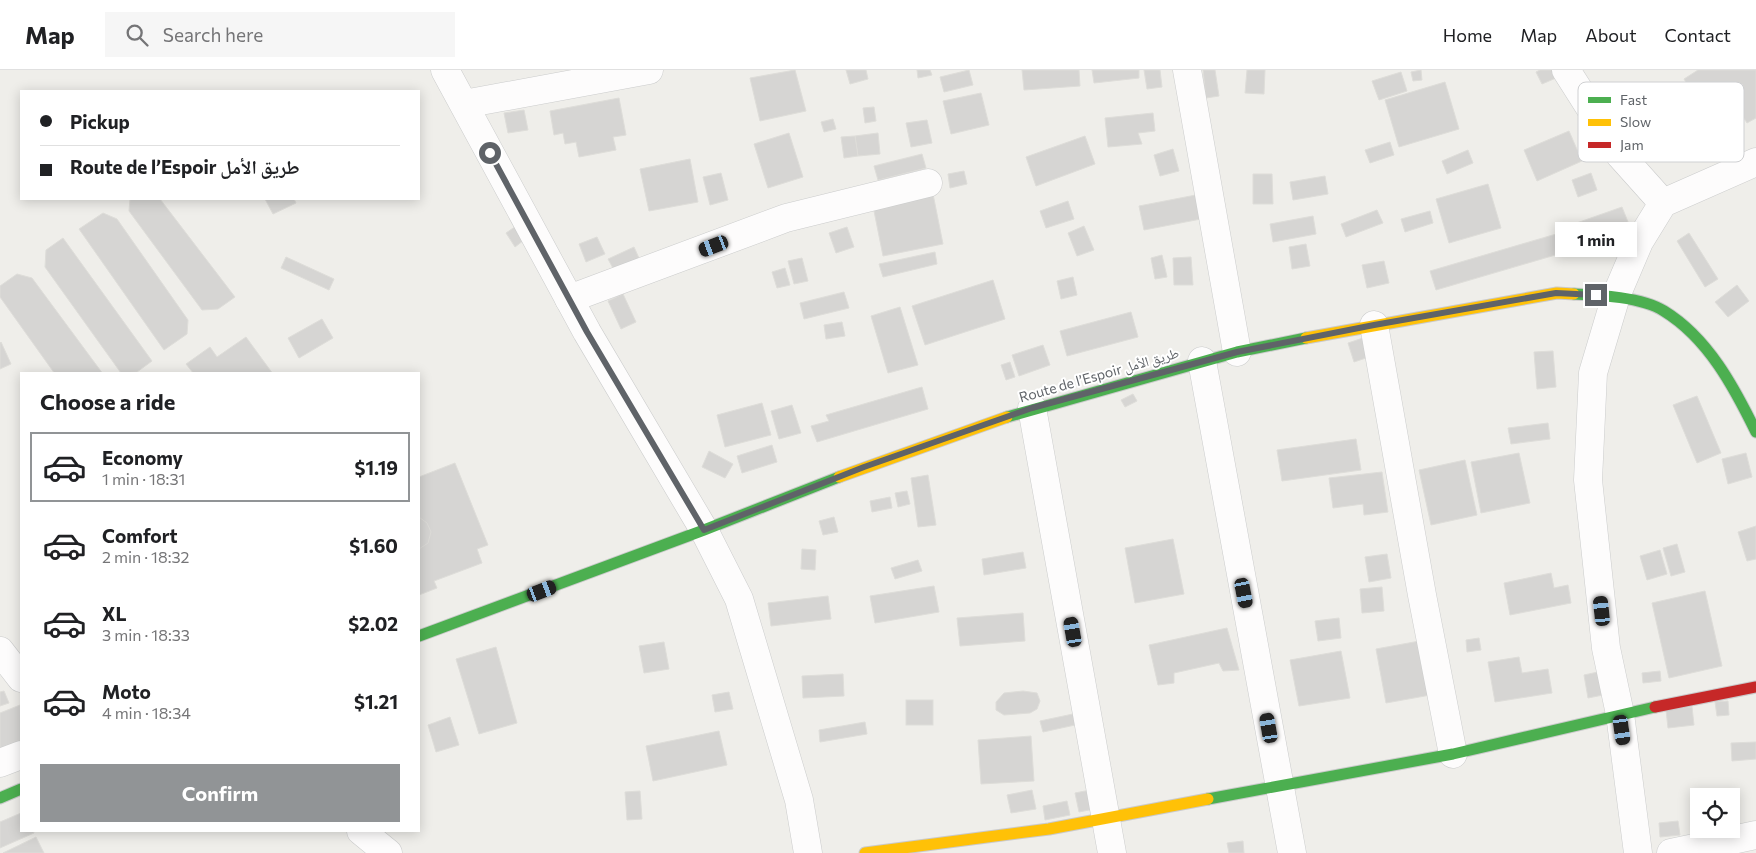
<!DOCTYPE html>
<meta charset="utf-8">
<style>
:root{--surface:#fff;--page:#f6f6f6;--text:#202124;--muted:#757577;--line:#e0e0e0;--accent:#919496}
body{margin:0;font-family:Commissioner,"Noto Naskh Arabic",sans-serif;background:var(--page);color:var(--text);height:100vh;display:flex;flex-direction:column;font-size:19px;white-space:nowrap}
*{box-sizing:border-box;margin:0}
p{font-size:16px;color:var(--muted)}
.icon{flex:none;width:28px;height:28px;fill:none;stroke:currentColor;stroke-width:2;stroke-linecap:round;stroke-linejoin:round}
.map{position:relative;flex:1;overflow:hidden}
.sheet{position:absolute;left:20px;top:302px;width:400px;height:460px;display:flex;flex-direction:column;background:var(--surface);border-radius:0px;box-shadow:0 2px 12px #0003}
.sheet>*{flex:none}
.guide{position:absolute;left:20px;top:20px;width:400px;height:110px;border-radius:0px;box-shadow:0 2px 12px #0003;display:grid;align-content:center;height:110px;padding:0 20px;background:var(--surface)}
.fabs{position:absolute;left:1690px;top:718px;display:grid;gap:10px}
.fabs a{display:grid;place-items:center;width:50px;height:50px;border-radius:0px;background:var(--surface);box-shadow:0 2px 12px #0003;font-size:25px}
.end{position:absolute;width:22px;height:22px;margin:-11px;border:6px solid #5f6368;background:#fff;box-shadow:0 0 0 2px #fff}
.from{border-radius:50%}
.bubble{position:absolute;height:35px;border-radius:0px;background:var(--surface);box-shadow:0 2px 12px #0003;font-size:16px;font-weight:700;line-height:35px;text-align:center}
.car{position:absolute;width:15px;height:30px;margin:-15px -8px;border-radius:6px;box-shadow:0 0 4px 1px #0007;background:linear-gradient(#222 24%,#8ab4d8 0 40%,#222 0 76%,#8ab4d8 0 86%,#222 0)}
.guide b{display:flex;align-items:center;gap:18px;height:48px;font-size:19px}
.guide b+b{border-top:1px solid var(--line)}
.guide i{width:12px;height:12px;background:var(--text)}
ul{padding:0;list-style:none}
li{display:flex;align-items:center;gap:15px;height:70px;margin:0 10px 8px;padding:0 10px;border:2px solid transparent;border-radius:0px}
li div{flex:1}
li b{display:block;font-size:19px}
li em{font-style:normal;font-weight:700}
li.active{border-color:var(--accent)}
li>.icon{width:45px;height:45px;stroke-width:1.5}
h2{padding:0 20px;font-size:22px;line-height:60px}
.cta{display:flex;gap:10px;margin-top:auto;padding:10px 20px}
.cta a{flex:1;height:58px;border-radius:0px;background:var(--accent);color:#fff;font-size:20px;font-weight:700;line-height:58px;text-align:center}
header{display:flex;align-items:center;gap:30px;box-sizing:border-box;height:70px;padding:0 25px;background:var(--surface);border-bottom:1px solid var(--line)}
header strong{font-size:24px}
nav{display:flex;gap:28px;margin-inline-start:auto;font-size:18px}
.search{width:350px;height:45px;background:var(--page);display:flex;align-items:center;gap:12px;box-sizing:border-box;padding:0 18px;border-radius:0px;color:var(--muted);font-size:19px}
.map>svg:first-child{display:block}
.building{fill:#d6d5d3;stroke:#deddd9}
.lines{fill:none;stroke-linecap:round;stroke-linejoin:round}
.street-casing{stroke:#cbcccc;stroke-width:29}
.fast-casing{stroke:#cacacb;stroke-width:13}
.slow-casing{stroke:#cacacb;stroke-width:13}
.jam-casing{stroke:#cacacb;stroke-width:13}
.street{stroke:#fdfcfc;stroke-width:28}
.fast{stroke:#4caf50;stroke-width:11}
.slow{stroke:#ffc107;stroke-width:11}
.jam{stroke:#c62828;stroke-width:11}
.route{stroke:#5f6368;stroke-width:6}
.labels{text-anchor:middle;stroke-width:4;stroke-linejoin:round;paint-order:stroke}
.street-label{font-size:14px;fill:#5f6368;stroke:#fff}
.key{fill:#fff;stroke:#cfd0d2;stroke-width:1}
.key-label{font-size:14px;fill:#5f6368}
</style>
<header>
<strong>Map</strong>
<div class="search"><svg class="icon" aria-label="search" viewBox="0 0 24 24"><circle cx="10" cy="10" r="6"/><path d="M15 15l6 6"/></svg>Search here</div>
<nav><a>Home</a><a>Map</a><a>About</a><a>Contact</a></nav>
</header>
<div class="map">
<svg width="1756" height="783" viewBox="0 0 1756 783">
<rect width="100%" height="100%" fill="#efeeea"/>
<!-- building -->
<g class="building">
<polygon points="795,0 806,41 760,51 750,8"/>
<polygon points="846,0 866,0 868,9 850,14"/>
<polygon points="917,0 930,0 932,5 918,8"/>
<polygon points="969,0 973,15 944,22 940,7"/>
<polygon points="1022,0 1079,0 1080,16 1024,20"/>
<polygon points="1092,0 1139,0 1139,8 1094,13"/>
<polygon points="1144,0 1160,0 1162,17 1147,19"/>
<polygon points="1203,0 1215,0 1219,26 1206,28"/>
<polygon points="1247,0 1265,0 1264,24 1245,23"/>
<polygon points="1421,0 1422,10 1413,11 1411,2"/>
<polygon points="1540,0 1552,0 1556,8 1542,14 1536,2"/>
<polygon points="1698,0 1756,0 1756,48 1747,53 1735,34 1709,50 1684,9"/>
<polygon points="1401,2 1407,21 1379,30 1372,11"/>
<polygon points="1445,12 1459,59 1399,77 1385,30"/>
<polygon points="981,23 989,55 951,64 943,31"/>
<polygon points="619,28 626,65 613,67 616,80 579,87 576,72 565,74 563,63 554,65 550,41"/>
<polygon points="874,37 876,51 865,53 863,38"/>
<polygon points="524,40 528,60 508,63 504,43"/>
<polygon points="1153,43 1155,61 1138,63 1142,74 1108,77 1105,48"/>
<polygon points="833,49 836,59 824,62 821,52"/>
<polygon points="927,50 932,73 911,77 906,53"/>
<polygon points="1569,61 1582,91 1537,111 1524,80"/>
<polygon points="789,63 803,107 768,118 754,74"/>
<polygon points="878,63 880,84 858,86 855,66"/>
<polygon points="855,66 858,86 844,88 841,67"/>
<polygon points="1085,66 1095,94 1036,116 1026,87"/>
<polygon points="1390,72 1394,85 1370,93 1365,80"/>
<polygon points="1173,79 1179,101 1160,106 1154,85"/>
<polygon points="1468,80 1473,93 1447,104 1442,91"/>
<polygon points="922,84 926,98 878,110 874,96"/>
<polygon points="690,89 698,132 649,141 640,99"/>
<polygon points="964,101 967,114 950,118 948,104"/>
<polygon points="721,103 728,130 710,135 703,107"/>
<polygon points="1591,103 1597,120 1578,127 1572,110"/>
<polygon points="1253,104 1272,104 1273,134 1253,134"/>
<polygon points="1325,106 1328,124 1293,130 1290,112"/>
<polygon points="1488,114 1501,158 1449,173 1436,129"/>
<polygon points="933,124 943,174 883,186 873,136"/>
<polygon points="1201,124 1206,148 1144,160 1139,136"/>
<polygon points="130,129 160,129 235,227 218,239 202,240 129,141"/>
<polygon points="265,129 294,129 296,133 273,144"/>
<polygon points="1068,131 1074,149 1046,158 1040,141"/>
<polygon points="1622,137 1630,157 1578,176 1571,155"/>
<polygon points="1377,140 1383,153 1346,167 1341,154"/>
<polygon points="1430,141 1433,153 1405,162 1401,149"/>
<polygon points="103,143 117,149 188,250 187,264 164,280 79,159"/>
<polygon points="1313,146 1316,164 1273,172 1270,154"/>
<polygon points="519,154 528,167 515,177 506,163"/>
<polygon points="1084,156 1094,180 1077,186 1068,163"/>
<polygon points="847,157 854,177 836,183 829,163"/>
<polygon points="1563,162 1569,181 1436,220 1430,201"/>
<polygon points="1689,163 1718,209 1705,217 1677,171"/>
<polygon points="597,167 605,184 586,192 579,174"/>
<polygon points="63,168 152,291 137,302 121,303 45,197 46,180"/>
<polygon points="1306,174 1310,196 1292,199 1289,177"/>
<polygon points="634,177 639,188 614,200 608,189"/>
<polygon points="935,182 937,194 883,207 879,194"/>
<polygon points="1162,185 1167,207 1155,209 1151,188"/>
<polygon points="286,187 334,209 329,220 281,198"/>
<polygon points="1191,187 1193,215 1174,215 1173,188"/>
<polygon points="802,188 808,211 794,214 788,191"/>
<polygon points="1384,191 1389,213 1367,218 1362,195"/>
<polygon points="785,198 790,215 777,218 772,202"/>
<polygon points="17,204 32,208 103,304 55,304 0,227 0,216"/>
<polygon points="1073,207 1077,225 1061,229 1057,211"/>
<polygon points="993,210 1005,249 925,275 912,236"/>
<polygon points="1737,215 1749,231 1728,247 1715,232"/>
<polygon points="844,222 849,238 804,249 800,233"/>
<polygon points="623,224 636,252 621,259 608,231"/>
<polygon points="900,237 918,295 888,303 871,246"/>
<polygon points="1131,242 1138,267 1067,286 1060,261"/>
<polygon points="322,249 333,268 299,288 288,268"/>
<polygon points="842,252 845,266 826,269 824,255"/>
<polygon points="246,267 273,304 194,304 186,294 210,277 217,287"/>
<polygon points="1363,268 1369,287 1354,292 1348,273"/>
<polygon points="1,272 11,294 0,299 0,273"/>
<polygon points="1043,275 1050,295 1019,306 1012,285"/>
<polygon points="1553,281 1556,317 1537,319 1534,282"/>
<polygon points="1010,292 1015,307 1006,310 1001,295"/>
<polygon points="922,317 928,339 817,372 811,356 829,351 826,345"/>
<polygon points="1133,324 1137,331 1125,337 1121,330"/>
<polygon points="1697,326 1721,383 1697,393 1673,335"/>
<polygon points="762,333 771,365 725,377 717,345"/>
<polygon points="792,335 801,363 779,369 771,341"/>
<polygon points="1548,353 1550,369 1511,374 1508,358"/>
<polygon points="1356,369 1361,400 1282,411 1277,380"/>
<polygon points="772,375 777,392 742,403 737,386"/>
<polygon points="709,381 733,394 725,408 702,397"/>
<polygon points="1519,383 1530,433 1481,443 1471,392"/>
<polygon points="1746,383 1752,407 1728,414 1722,389"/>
<polygon points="1465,390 1477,445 1431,455 1419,400"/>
<polygon points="455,393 488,475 477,479 482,493 434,511 437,518 419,525 419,407"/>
<polygon points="1382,402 1388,442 1364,445 1363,434 1333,438 1329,408"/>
<polygon points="928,405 936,455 918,457 911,408"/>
<polygon points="907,421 910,434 898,437 895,423"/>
<polygon points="890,427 892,438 872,442 870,431"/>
<polygon points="419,447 427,453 431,462 428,473 419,479"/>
<polygon points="834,447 838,462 823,465 819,451"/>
<polygon points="1756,456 1756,489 1747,491 1738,462"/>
<polygon points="1173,469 1184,524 1135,533 1125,478"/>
<polygon points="1677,474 1685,502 1671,506 1663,478"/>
<polygon points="802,479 816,480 815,500 801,499"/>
<polygon points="1660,480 1667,504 1647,510 1640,486"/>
<polygon points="1023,482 1026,498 984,505 982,489"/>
<polygon points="1387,484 1391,508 1369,512 1365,487"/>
<polygon points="918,490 922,501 895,509 891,498"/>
<polygon points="1551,503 1554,518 1568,515 1571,533 1510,545 1504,513"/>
<polygon points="934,516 939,542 875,553 870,526"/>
<polygon points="1382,517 1384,541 1362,543 1360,519"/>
<polygon points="1705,521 1722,596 1669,608 1652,533"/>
<polygon points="828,526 831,549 771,556 768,533"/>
<polygon points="1023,543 1025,571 960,576 957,548"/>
<polygon points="1339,548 1341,568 1318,571 1315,551"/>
<polygon points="1227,558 1239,600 1223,601 1219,593 1174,603 1174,613 1158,615 1149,575"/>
<polygon points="1479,568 1481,580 1467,582 1466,570"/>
<polygon points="1425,570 1436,624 1386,633 1376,579"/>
<polygon points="664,572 669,599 644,603 639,576"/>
<polygon points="496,577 517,653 479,664 456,589"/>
<polygon points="1341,581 1350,628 1299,636 1290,590"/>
<polygon points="1519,587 1522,603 1548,599 1552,623 1495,632 1488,592"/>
<polygon points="1660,601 1661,611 1643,613 1642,603"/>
<polygon points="1598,602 1603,625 1588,628 1584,605"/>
<polygon points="843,604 844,626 803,628 802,606"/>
<polygon points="4,621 9,633 0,636 0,622"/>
<polygon points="1023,621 1037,623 1040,631 1037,639 1030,643 1004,645 996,640 996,632 1004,623"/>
<polygon points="729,622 733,639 715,642 712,625"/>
<rect x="906" y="630" width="27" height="25"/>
<polygon points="1728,631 1729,645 1717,646 1715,632"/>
<polygon points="20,635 21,676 0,684 0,643"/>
<polygon points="1692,637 1694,655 1668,658 1666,640"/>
<polygon points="1073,644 1075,655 1043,662 1040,651"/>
<polygon points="450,647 459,675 436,682 428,655"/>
<polygon points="865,652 867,664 820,672 819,660"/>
<polygon points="719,661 727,695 653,711 646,676"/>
<polygon points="1031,666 1034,711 981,714 978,670"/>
<polygon points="1756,672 1756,689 1732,691 1731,673"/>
<polygon points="1032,720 1036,739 1011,743 1007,725"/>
<polygon points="1090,720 1094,739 1079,742 1075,723"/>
<polygon points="640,721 642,749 627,750 625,722"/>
<polygon points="1067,731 1070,745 1045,750 1043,736"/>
<polygon points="21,743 21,761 33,761 34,763 0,778 0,752"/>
<polygon points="1678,751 1680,765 1660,767 1659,753"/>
<polygon points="36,767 44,783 3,783"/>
<polygon points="1243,771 1244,783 1229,783 1227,773"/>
</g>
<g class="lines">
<defs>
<g id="street">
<polyline points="445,0 587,262 704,460 739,529 799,730 808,783"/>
<polyline points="1187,0 1237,282"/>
<polyline points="1566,0 1620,85 1663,133"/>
<polyline points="464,34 649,0"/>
<polyline points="569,229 786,148 928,113"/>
<polyline points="1374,255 1422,525 1453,684"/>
<polyline points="1202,291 1292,783"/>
<polyline points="1032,338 1112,783"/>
<polyline points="0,581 21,608"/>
<polyline points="0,693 21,685"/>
<polyline points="361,761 388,783"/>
<polyline points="1638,783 1620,644 1606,578 1588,410 1593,303 1616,226 1639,172 1663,133 1756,92"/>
<polyline points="1671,783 1756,765"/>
</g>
<g id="fast">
<path d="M1574 224C1599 225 1642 227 1664 241 1708 268 1734 317 1756 362"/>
<polyline points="1007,347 1237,282 1306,268"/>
<polyline points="419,566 704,460 839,407"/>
<polyline points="0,728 21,719"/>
<polyline points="1208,729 1453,684 1655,637"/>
</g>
<g id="slow">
<polyline points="1306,268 1557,223 1574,224"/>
<polyline points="839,407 1007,347"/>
<polyline points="865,783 1049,759 1208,729"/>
</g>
<polyline id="jam" points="1655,637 1756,617"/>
</defs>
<!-- street casing -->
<use href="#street" class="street-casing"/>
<!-- fast casing -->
<use href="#fast" class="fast-casing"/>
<!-- slow casing -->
<use href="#slow" class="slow-casing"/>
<!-- jam casing -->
<use href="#jam" class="jam-casing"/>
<!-- street -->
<use href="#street" class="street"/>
<!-- fast -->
<use href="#fast" class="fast"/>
<!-- slow -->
<use href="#slow" class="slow"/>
<!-- jam -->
<use href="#jam" class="jam"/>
</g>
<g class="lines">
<!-- route -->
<polyline class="route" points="490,83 587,262 704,460 864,397 1032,338 1237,282 1374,255 1556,223 1596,225"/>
</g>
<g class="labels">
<!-- street labels -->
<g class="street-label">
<text transform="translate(1099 305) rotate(-16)" y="5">Route de l’Espoir طريق الأمل</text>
</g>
</g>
<!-- legend -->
<rect x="1578" y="12" width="166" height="80" rx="8" class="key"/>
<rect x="1588" y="27" width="23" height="6" fill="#4caf50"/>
<rect x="1588" y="49" width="23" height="7" fill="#ffc107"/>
<rect x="1588" y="72" width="23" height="6" fill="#c62828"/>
<g class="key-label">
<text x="1620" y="35">Fast</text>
<text x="1620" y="57">Slow</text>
<text x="1620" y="80">Jam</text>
</g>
</svg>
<div class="fabs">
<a><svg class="icon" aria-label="locate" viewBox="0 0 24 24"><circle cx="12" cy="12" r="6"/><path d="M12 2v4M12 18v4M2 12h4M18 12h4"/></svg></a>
</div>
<i class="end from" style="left:490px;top:83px"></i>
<i class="end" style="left:1596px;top:225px"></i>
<div class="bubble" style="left:1555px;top:152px;width:82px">1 min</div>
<i class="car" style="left:714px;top:176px;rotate:249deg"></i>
<i class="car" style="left:542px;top:521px;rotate:69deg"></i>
<i class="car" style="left:1244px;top:523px;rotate:169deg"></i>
<i class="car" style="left:1602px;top:541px;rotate:354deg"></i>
<i class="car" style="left:1073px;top:562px;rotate:350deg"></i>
<i class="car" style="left:1269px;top:658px;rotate:350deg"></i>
<i class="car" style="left:1622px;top:660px;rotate:172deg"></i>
<div class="guide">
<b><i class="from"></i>Pickup</b>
<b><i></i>Route de l’Espoir طريق الأمل</b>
</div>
<section class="sheet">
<h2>Choose a ride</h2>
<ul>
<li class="active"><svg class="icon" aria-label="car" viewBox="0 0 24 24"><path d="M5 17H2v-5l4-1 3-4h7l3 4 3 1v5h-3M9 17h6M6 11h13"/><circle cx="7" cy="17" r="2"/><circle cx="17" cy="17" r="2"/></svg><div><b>Economy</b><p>1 min · 18:31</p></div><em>$1.19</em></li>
<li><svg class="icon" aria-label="car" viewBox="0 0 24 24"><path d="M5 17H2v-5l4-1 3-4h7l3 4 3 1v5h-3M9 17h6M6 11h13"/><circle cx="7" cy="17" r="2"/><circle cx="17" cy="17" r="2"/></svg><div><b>Comfort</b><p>2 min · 18:32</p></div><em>$1.60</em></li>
<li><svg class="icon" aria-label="car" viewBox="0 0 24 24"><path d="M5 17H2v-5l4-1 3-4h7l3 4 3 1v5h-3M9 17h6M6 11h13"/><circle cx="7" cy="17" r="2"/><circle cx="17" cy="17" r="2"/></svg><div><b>XL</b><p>3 min · 18:33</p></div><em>$2.02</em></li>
<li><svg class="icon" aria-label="car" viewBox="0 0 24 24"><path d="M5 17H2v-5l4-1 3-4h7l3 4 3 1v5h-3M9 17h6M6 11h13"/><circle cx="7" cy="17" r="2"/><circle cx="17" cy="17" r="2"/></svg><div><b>Moto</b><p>4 min · 18:34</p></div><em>$1.21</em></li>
</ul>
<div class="cta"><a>Confirm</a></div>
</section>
</div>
